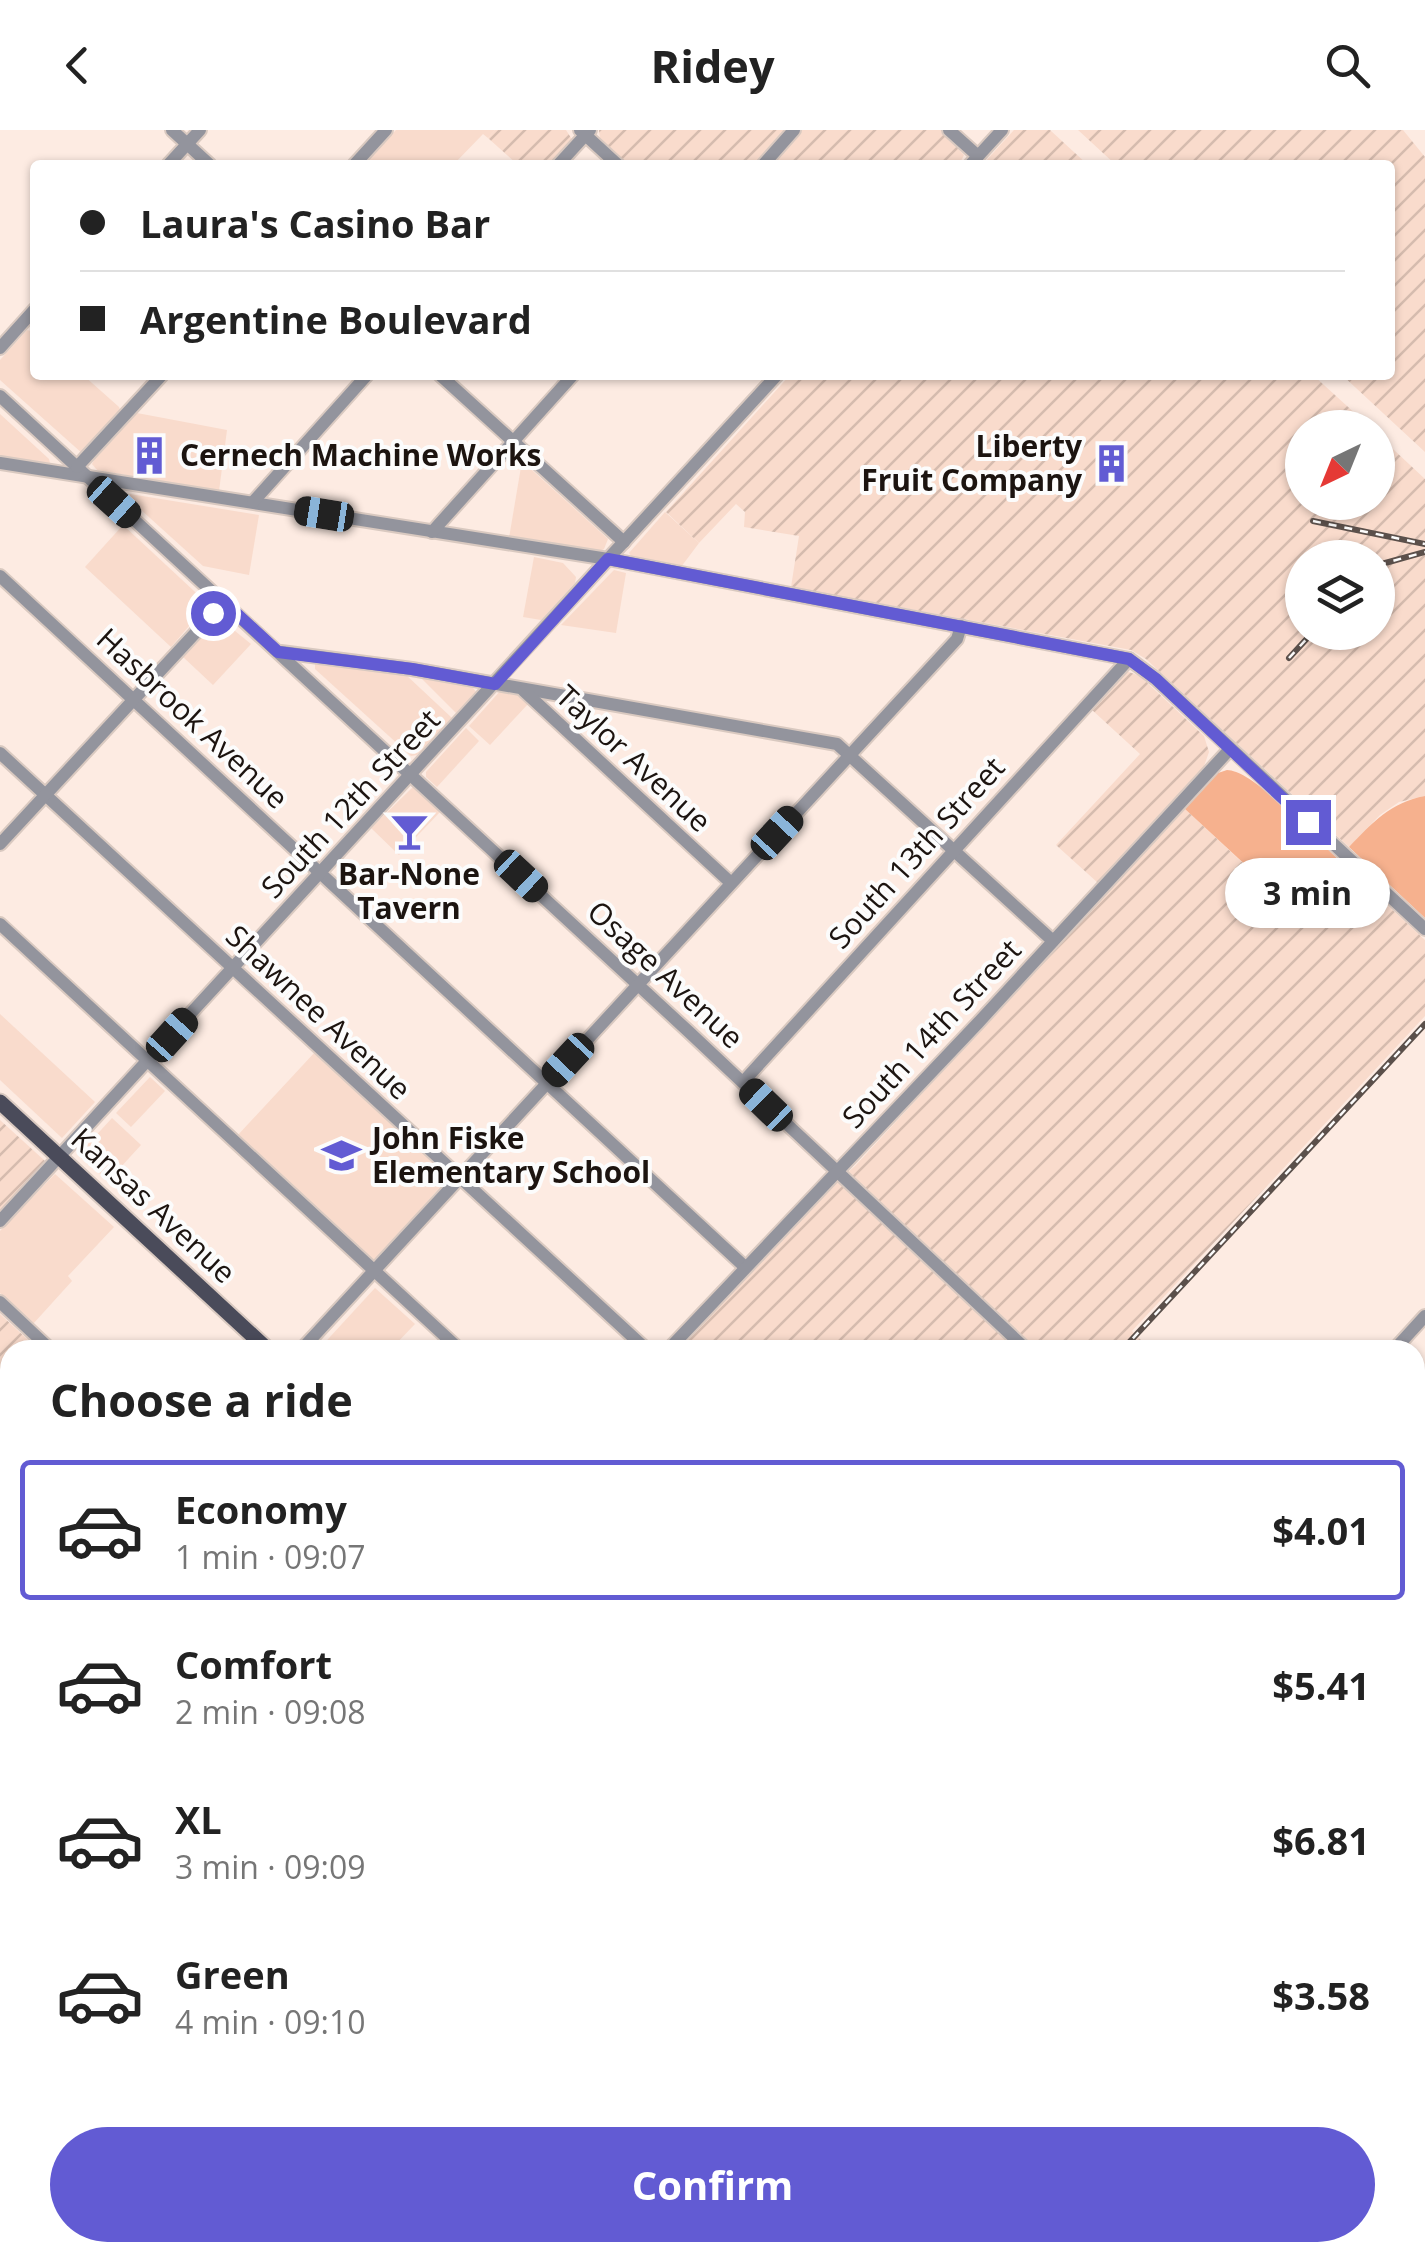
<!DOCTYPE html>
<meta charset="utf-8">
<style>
:root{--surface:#fff;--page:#f2f2f2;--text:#222;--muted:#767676;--line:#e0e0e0;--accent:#625bd3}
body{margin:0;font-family:"Open Sans",sans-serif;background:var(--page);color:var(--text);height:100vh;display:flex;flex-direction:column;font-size:38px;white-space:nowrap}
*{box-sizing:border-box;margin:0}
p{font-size:32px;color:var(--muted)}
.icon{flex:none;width:55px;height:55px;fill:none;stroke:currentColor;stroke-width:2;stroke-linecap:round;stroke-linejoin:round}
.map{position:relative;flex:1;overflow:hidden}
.details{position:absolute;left:0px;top:1210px;width:1425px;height:922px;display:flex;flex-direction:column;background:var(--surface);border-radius:30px 30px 0 0;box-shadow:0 2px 8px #0004}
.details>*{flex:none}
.hud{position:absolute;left:30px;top:30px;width:1365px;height:220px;border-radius:10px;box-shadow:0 2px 8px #0004;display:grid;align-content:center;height:220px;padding:0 50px;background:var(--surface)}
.needle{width:65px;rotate:223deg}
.controls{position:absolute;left:1285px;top:280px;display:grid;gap:20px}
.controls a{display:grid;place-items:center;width:110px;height:110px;border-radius:50%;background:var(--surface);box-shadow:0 2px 8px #0004;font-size:50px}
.end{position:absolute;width:45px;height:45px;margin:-22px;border:12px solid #625bd3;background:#fff;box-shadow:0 0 0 5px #fff}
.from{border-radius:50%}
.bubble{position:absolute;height:70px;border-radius:35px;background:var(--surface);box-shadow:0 2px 8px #0004;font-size:32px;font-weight:700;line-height:70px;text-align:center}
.car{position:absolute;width:30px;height:60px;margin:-30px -15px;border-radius:12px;box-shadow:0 0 8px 2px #0007;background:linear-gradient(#222 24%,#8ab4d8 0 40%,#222 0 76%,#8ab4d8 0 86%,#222 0)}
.hud b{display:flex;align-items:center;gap:35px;height:95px;font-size:38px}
.hud b+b{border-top:2px solid var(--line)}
.hud i{width:25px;height:25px;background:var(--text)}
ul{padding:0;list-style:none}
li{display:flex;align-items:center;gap:30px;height:140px;margin:0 20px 15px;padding:0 30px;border:5px solid transparent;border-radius:10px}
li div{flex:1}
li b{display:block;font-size:38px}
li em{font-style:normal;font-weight:700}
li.on{border-color:var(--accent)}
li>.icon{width:90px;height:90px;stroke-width:1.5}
h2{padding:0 50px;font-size:45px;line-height:120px}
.primary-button{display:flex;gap:20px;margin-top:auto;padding:20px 50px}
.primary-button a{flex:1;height:115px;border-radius:60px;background:var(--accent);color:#fff;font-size:40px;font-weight:700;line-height:115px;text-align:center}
header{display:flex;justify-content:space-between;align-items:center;height:130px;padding:0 50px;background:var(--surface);font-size:45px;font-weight:700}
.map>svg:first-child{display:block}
.built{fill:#f9dbcc}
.industrial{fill:url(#industrial-furrows);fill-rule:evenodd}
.green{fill:#f6b18e}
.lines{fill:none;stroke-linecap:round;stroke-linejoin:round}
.minor-casing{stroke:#d9c9c0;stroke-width:16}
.major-casing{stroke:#d9c9c0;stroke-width:19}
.highway-casing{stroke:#d9c9c0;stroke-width:21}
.minor{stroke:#93949d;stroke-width:12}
.major{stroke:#4a4b5a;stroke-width:15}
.highway{stroke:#313343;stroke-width:18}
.rail-casing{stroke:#5b504b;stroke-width:6}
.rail{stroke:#fcfcfc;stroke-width:2.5;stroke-dasharray:8;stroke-linecap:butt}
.route{stroke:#625bd3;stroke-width:12}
.labels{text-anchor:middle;stroke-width:8;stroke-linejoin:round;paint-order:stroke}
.poi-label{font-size:30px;font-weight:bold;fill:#1c1410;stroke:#fcfcfc;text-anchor:start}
.street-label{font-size:30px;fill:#1c1410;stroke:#fcfcfc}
</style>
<header><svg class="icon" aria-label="back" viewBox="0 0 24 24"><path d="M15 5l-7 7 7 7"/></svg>Ridey<svg class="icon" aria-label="search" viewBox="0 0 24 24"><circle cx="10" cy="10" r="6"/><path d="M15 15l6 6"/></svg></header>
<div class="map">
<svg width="1425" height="2132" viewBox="0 0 1425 2132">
<defs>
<pattern id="industrial-furrows" width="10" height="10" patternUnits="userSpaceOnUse" patternTransform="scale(2.5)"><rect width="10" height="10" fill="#f9dbcc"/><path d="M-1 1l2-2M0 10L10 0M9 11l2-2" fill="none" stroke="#d5bbae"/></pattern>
</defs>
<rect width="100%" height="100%" fill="#fdebe2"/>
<!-- built -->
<g class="built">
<polygon points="396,0 495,0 488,8 483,4 453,35 364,35"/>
<polygon points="27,200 35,202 35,245 83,245 119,277 121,282 83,324 0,250 0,230"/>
<polygon points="137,283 227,300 219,361 97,340 92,334 94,330"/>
<polygon points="0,284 49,329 50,333 0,327"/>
<polygon points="522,331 608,409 604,419 599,422 509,408"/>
<polygon points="130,364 259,385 249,445 203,436 129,369"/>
<polygon points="665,382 699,413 681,437 632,427 629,423"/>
<polygon points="123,395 208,474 171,517 85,437"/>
<polygon points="534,427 563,433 576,447 575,453 541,490 523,487"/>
<polygon points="614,440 626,443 616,503 561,495"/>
<polygon points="219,488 251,514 213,555 182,526"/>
<polygon points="315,532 405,544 452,588 417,625 411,626 315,539"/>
<polygon points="420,547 471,555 476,562 456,583"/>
<polygon points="501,560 516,562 529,573 490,615 469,596"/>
<polygon points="466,598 479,611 437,657 426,647 426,642"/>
<polygon points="413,657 440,682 399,725 371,698"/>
<polygon points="0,884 95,972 62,1008 0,950"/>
<polygon points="315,922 449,1047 374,1132 237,1006"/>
<polygon points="150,947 165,961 131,997 116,983"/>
<polygon points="112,988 141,1015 108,1051 79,1024"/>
<polygon points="55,1044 114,1097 68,1146 72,1151 33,1194 0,1163 0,1101"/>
<polygon points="375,1158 415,1194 390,1220 318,1220"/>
<polygon points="0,1679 10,1700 10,2122 220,2122 226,2132 0,2132"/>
</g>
<!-- industrial -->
<g class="industrial">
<polygon points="495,0 566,0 573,11 553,35 518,35 488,8"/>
<polygon points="599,0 788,0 756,35 628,35 600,9"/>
<polygon points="802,0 941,0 964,25 959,35 771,35"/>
<polygon points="1014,0 1050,0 1088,35 982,35"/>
<polygon points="1078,0 1403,0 1425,27 1425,322 1342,245 1390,245 1390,35 1116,35"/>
<path d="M790 245H1313L1370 297 1302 298V372H1378V305L1425 349V666L1399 672 1380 685 1349 717 1146 529 1131 520 791 457 799 406 744 397 745 382 736 374 699 413 666 382ZM1302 428H1378V502H1302Z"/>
<polygon points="1126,541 1140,546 1204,606 1209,622 1203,639 1098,753 1056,715 1140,624 1091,579"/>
<polygon points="1185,679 1293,780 1340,731 1425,810 1425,886 1132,1201 1142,1211 1138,1220 676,1220 813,1072 855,1036"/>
<polygon points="0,990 45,1031 0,1081"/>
<polygon points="0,1184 39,1220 10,1220 10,1275 0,1266"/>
<polygon points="1415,1598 1425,1608 1425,2132 1282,2132 1272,2123 1415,2122"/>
<polygon points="280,2123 631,2123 622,2132 287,2132"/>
<polygon points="837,2123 1199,2122 1210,2132 829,2132"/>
</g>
<!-- green -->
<g class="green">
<path d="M1227 640C1254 640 1318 711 1340 731L1294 780 1185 679 1218 643Z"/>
<path d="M1425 666V788L1349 717C1372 693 1391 672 1425 666Z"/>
</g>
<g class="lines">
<defs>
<g id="minor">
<polyline points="172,0 210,35"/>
<polyline points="580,0 618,35"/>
<polyline points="949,0 978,26"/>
<polyline points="168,35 200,0"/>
<polyline points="354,35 386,0"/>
<polyline points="558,35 590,0"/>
<polyline points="763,35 794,0"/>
<polyline points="970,35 1002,0"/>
<polyline points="0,218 35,179"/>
<polyline points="440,245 624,412"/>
<polyline points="0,266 688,901 1027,1220"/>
<polyline points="0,333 608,429 1129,529 1156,549 1425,799"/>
<polyline points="77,337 162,245"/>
<polyline points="253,372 367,245"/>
<polyline points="432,402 573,245"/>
<polyline points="0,446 745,1137"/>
<polyline points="281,522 412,539 837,614 1053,811"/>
<polyline points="524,561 731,753"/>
<polyline points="0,623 647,1220"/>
<polyline points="0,714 224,472"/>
<polyline points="0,794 460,1220"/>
<polyline points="743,952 1129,529"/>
<polyline points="0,1091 777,245"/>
<polyline points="0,1172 51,1220"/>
<polyline points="301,1220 957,509 961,496"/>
<polyline points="668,1220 978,893 1230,619"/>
<polyline points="1394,1220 1425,1186"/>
<polyline points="1415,1379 1425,1368"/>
<polyline points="0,1548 10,1537"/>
<polyline points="1415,1581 1425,1590"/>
<polyline points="677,2132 686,2122"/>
</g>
<g id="major">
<polyline points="0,972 268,1220"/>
<polyline points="1238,2122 1249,2132"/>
</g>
<g id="highway">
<polyline points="1415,1293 1425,1282"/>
<polyline points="1415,1311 1425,1301"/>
<polyline points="637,2132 645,2122"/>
<polyline points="658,2132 667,2122"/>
</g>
</defs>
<!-- minor casing -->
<use href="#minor" class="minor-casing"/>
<!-- major casing -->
<use href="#major" class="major-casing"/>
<!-- highway casing -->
<use href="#highway" class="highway-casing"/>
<!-- minor -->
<use href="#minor" class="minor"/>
<!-- major -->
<use href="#major" class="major"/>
<!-- highway -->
<use href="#highway" class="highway"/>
<defs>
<g id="rail">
<polyline points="1313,391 1425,414"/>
<polyline points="1378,435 1425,422"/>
<polyline points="1289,528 1313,502"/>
<polyline points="1122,1220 1425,894"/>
<polyline points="1415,1495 1425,1484"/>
<polyline points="1415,1852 1425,1841"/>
<polyline points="880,2132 882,2122"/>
</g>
</defs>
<!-- rail casing -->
<use href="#rail" class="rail-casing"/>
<!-- rail -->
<use href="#rail" class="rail"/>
</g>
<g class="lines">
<!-- route -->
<polyline class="route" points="213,483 224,472 278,522 412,539 495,554 608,429 1129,529 1156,549 1308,692"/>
</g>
<!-- icons -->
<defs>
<symbol id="building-bare" viewBox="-9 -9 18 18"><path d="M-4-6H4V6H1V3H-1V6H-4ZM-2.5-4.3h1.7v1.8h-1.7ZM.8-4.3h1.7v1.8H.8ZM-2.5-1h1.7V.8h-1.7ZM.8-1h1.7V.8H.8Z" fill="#625bd3" stroke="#fcfcfc" stroke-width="2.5" paint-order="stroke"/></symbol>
<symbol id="bar-bare" viewBox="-9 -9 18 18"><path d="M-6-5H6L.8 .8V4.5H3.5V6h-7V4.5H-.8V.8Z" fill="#625bd3" stroke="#fcfcfc" stroke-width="2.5" paint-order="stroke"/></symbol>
<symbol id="school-bare" viewBox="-9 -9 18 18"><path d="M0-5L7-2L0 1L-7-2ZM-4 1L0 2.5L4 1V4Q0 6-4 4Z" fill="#625bd3" stroke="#fcfcfc" stroke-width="2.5" paint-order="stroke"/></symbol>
</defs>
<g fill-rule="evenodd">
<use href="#building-bare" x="122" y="298" width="55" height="55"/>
<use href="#building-bare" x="1084" y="306" width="55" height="55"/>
<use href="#bar-bare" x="382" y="674" width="55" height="55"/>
<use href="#school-bare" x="314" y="998" width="55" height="55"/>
</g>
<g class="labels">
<!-- poi labels -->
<g class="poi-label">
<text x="1082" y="327" text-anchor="end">Liberty<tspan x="1082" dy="34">Fruit Company</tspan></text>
<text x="180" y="336">Cernech Machine Works</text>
<text x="409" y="755" text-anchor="middle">Bar-None<tspan x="409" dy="34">Tavern</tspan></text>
<text x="372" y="1019">John Fiske<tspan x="372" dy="34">Elementary School</tspan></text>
</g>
<!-- street labels -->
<g class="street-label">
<text transform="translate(192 589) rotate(43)" y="10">Hasbrook Avenue</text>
<text transform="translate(633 629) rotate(43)" y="10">Taylor Avenue</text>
<text transform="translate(351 674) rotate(-47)" y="10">South 12th Street</text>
<text transform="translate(917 723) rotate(-48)" y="10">South 13th Street</text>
<text transform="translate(665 845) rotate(43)" y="10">Osage Avenue</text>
<text transform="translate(318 883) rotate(43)" y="10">Shawnee Avenue</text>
<text transform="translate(932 904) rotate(-47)" y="10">South 14th Street</text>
<text transform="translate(153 1076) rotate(43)" y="10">Kansas Avenue</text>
</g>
</g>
</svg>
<div class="controls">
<a><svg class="needle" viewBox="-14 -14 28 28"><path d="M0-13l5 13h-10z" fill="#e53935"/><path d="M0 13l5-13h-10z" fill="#767676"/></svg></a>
<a><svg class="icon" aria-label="layers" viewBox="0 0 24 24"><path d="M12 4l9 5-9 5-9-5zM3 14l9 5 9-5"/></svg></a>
</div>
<i class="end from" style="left:213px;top:483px"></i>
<i class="end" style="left:1308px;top:692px"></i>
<div class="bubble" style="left:1225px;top:728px;width:165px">3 min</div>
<i class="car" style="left:114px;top:372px;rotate:132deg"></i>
<i class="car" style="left:324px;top:384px;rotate:279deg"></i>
<i class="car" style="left:777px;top:703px;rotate:43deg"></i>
<i class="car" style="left:521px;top:746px;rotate:133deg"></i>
<i class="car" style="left:172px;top:905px;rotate:42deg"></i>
<i class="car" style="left:568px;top:930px;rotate:223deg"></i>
<i class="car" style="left:766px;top:975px;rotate:314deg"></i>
<div class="hud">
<b><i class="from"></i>Laura's Casino Bar</b>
<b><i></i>Argentine Boulevard</b>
</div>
<section class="details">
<h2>Choose a ride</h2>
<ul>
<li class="on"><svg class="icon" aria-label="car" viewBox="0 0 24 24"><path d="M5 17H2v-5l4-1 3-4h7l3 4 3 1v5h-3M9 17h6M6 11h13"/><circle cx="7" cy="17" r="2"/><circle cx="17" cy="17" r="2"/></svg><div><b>Economy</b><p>1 min · 09:07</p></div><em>$4.01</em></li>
<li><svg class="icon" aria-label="car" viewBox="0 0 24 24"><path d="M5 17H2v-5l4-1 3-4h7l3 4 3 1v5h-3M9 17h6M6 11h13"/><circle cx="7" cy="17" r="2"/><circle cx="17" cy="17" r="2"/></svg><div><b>Comfort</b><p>2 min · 09:08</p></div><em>$5.41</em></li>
<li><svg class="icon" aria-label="car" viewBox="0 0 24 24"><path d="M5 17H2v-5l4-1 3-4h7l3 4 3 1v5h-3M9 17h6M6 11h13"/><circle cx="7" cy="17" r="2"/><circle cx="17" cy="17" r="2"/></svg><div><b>XL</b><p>3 min · 09:09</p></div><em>$6.81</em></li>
<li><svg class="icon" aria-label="car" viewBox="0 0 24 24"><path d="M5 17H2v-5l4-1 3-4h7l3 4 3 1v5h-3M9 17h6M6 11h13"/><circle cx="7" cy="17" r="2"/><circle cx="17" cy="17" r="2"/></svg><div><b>Green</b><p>4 min · 09:10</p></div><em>$3.58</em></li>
</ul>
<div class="primary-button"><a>Confirm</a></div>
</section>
</div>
